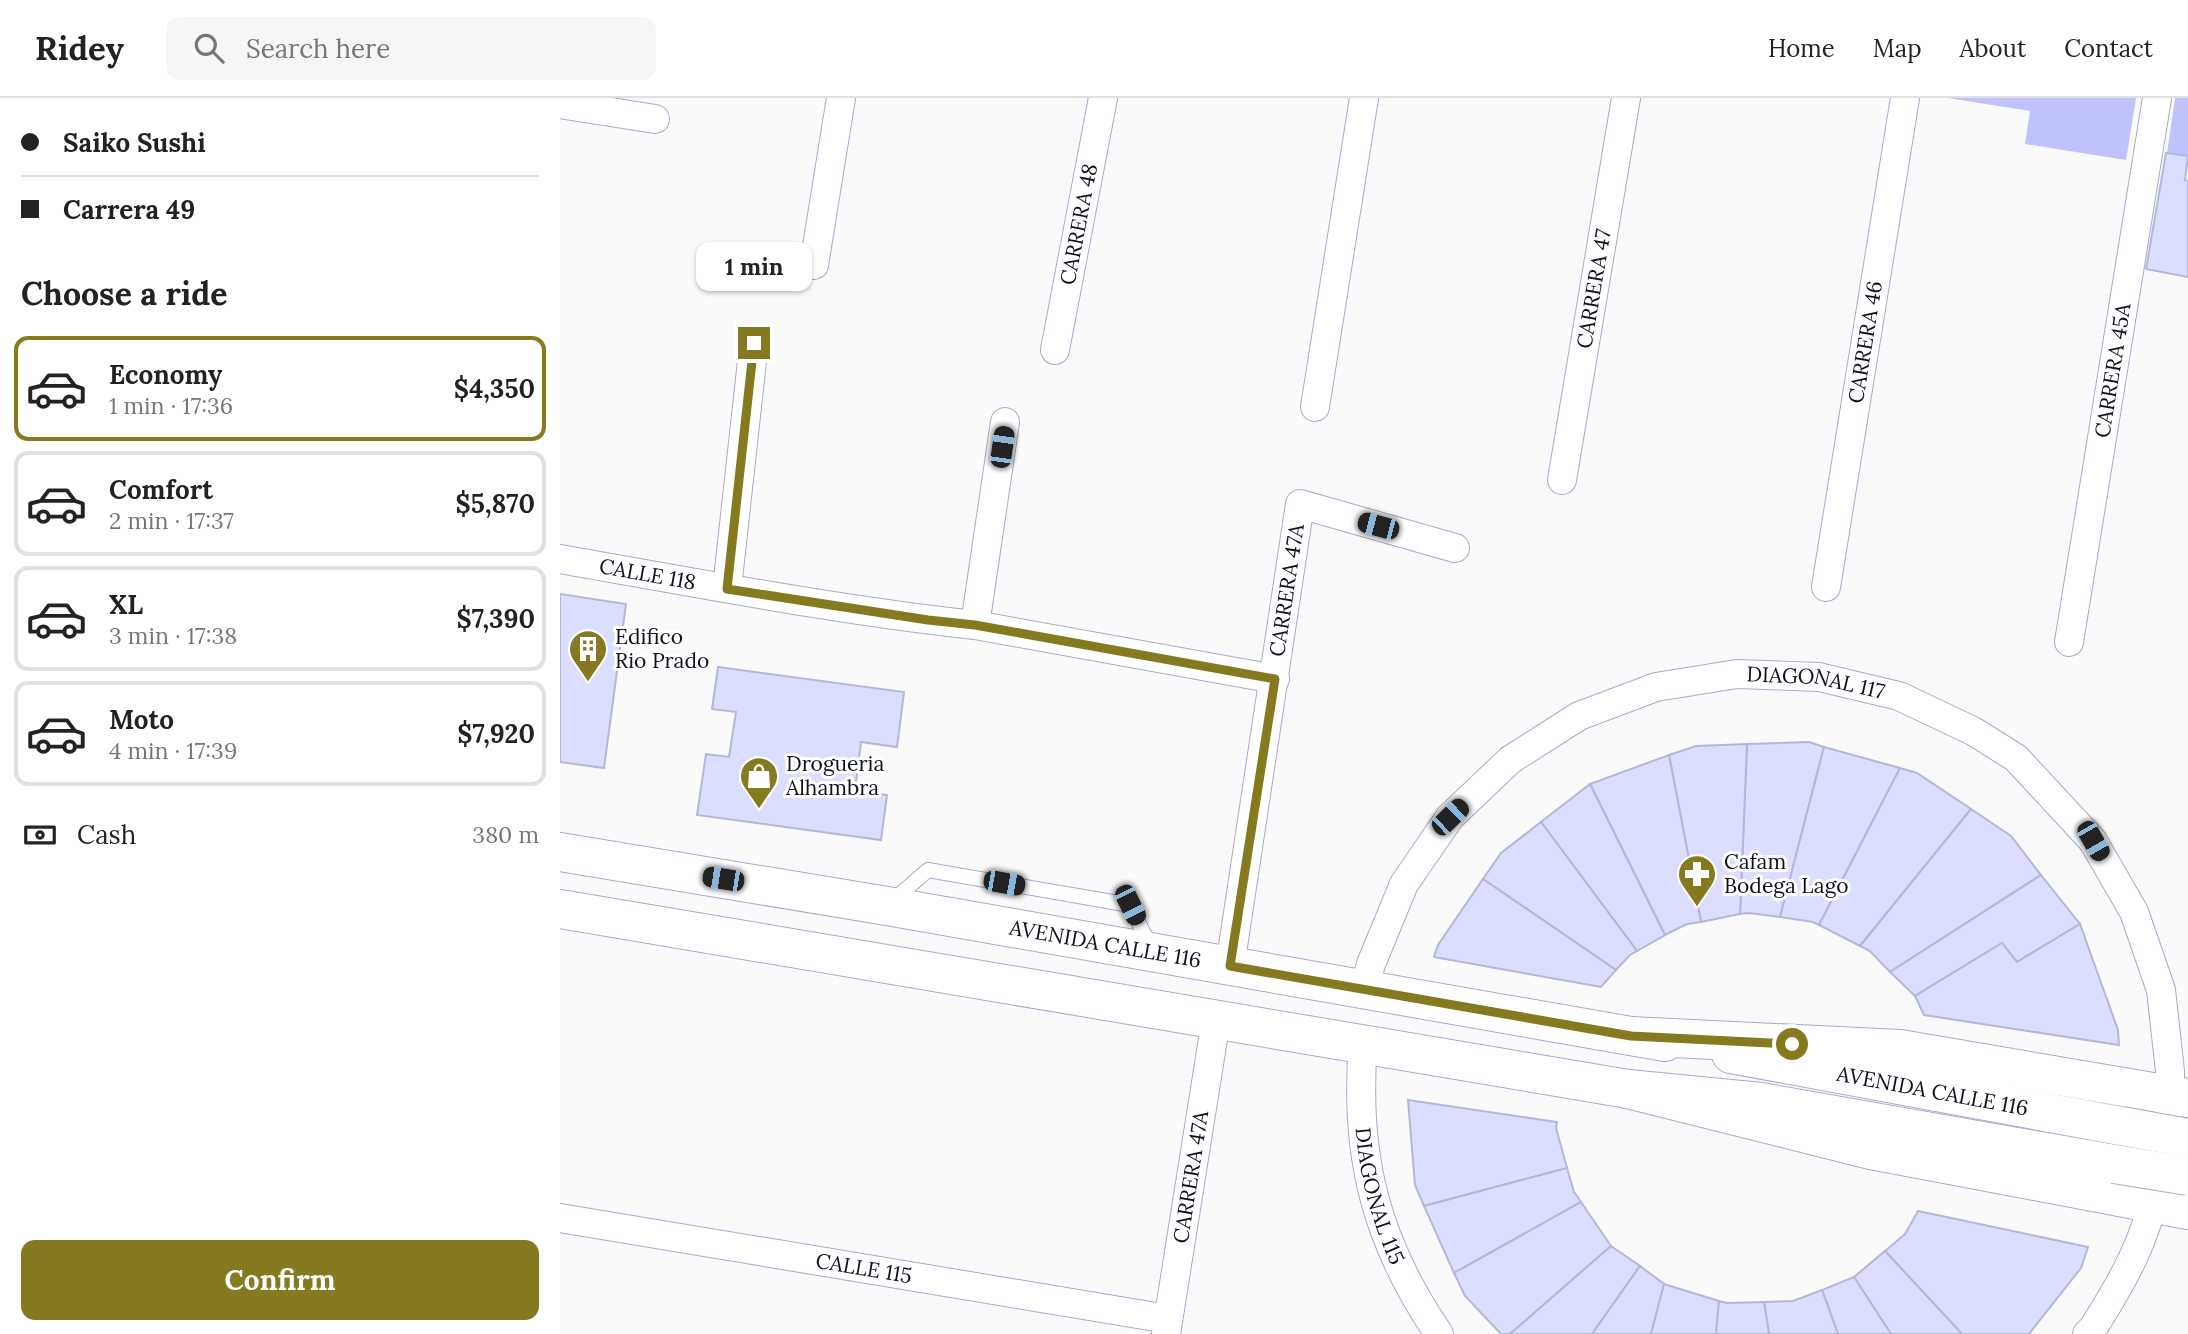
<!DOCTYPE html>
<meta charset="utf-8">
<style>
:root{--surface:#fff;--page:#f6f6f6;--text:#222;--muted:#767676;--line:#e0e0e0;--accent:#857a1f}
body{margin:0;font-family:Lora,serif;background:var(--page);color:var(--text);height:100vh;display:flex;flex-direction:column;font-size:26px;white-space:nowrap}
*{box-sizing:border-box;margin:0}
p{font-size:23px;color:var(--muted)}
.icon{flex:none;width:38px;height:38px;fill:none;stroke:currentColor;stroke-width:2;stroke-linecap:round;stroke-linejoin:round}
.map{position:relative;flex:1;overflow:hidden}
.side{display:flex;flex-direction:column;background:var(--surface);width:560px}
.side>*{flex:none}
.guide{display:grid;align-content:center;height:154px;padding:0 21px;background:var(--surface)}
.end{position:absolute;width:32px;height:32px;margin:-16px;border:9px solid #857a1f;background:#fff;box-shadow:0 0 0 4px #fff}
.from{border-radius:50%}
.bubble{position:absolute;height:49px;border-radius:14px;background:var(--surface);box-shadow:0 2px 5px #0004;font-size:23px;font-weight:700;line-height:49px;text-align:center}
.car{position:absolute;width:21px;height:42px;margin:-21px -10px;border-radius:9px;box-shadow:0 0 5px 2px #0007;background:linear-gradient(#222 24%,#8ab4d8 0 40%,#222 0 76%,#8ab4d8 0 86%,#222 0)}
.guide b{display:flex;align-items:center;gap:24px;height:66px;font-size:26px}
.guide b+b{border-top:2px solid var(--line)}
.guide i{width:18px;height:18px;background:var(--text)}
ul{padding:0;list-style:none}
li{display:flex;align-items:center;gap:21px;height:105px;margin:0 14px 10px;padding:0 7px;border:4px solid var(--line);border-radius:14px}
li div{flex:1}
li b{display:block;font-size:26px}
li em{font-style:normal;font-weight:700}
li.selected{border-color:var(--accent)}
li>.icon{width:63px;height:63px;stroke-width:1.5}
h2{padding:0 21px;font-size:32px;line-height:84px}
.pay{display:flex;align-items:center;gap:18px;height:77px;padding:0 21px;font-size:26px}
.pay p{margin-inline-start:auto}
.primary-button{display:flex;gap:14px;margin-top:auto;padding:14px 21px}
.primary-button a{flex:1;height:80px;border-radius:14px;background:var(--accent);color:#fff;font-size:28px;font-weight:700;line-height:80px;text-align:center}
header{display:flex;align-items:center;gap:42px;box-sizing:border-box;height:98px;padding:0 35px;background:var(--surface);border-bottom:2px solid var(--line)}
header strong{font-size:33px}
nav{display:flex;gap:38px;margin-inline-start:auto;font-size:24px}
.search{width:490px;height:63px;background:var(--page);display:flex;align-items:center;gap:18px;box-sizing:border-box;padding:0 24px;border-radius:14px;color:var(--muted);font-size:26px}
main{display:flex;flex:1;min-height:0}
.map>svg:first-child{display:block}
.green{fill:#bfc2fd}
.building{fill:#dbdefe;stroke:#b4b7d9;stroke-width:2}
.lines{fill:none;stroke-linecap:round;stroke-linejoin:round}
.service-casing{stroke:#a8aacc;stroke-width:16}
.minor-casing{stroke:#a8aacc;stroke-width:30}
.primary-casing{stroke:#a8aacc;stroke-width:40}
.trunk-casing{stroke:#a8aacc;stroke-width:40}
.service{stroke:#fff;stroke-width:14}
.minor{stroke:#fff;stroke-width:28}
.primary{stroke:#fff;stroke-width:38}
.trunk{stroke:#fff;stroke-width:38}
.primary-bridge-casing{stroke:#a8aacc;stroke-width:40;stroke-linecap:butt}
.primary-bridge{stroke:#fff;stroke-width:38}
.route{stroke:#857a1f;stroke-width:9}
.labels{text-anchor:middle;stroke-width:6;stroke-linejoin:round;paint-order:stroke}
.street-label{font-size:21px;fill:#0f101c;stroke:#fff}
.poi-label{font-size:21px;fill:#0f101c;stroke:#fff;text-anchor:start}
</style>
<header>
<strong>Ridey</strong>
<div class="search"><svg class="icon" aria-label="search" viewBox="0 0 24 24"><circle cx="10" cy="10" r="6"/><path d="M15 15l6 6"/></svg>Search here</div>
<nav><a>Home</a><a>Map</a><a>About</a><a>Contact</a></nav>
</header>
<main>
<section class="side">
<div class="guide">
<b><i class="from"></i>Saiko Sushi</b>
<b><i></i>Carrera 49</b>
</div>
<h2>Choose a ride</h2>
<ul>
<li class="selected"><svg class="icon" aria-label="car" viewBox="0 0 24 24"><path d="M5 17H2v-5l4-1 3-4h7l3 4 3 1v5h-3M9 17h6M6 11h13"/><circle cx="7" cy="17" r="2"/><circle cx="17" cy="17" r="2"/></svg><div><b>Economy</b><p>1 min · 17:36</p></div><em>$4,350</em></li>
<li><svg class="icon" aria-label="car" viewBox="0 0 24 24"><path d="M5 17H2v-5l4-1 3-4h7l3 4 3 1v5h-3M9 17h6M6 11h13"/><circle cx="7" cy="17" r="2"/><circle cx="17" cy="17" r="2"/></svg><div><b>Comfort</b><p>2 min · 17:37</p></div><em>$5,870</em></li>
<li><svg class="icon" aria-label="car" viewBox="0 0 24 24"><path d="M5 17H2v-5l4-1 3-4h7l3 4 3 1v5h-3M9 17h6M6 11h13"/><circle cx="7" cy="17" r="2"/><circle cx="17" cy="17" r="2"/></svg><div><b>XL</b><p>3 min · 17:38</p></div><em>$7,390</em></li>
<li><svg class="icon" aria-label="car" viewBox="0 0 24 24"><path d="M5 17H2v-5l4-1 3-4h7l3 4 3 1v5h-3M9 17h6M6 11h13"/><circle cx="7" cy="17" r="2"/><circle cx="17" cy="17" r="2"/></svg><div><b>Moto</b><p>4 min · 17:39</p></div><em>$7,920</em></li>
</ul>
<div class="pay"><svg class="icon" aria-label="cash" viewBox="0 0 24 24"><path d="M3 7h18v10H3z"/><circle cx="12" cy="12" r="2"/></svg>Cash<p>380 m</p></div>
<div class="primary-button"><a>Confirm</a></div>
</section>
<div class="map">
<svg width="1628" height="1236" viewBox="0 0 1628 1236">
<rect width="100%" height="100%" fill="#fafafa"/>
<!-- green -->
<g class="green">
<polygon points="1388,0 1576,0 1566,62 1465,46 1470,13"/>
<polygon points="1615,0 1628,0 1628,58 1607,55"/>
</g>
<!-- building -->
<g class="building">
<polygon points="1606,55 1628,58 1625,82 1628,83 1628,179 1586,171"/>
<polygon points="0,496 66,506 44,670 0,664"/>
<polygon points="158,569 344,594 337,649 301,644 295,692 327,697 321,742 137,717 146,656 169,659 176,614 152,611"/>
<polygon points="1249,644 1264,649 1220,819 1189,815 1180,816 1187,646"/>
<polygon points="1187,646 1180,816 1141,824 1109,657 1136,648"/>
<polygon points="1264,649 1340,670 1259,827 1253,824 1220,819"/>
<polygon points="1109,657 1141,824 1127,826 1105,837 1030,686"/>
<polygon points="1340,670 1357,675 1411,711 1300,848 1259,827"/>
<polygon points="1030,686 1105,837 1077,853 981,724"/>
<polygon points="1411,711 1451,738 1481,777 1330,874 1310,853 1300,848"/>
<polygon points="981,724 1077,853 1070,857 1056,872 923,781 941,755"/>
<polygon points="1481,777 1520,826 1457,864 1442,845 1355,898 1330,874"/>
<polygon points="923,781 1056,872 1041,889 874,859 878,847"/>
<polygon points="1520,826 1558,932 1559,947 1364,917 1355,898 1442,845 1457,864"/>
<polygon points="848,1002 997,1024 996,1030 1007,1070 864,1108 855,1087"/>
<polygon points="1007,1070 1014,1094 1021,1104 894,1175 864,1108"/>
<polygon points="1021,1104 1051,1148 950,1236 941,1236 905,1198 894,1175"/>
<polygon points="1358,1113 1528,1149 1521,1170 1469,1236 1402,1236 1325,1153 1345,1136"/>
<polygon points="1051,1148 1080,1168 1032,1236 950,1236"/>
<polygon points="1325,1153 1402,1236 1331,1236 1294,1179"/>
<polygon points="1080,1168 1104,1186 1091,1236 1032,1236"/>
<polygon points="1294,1179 1331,1236 1278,1236 1262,1192"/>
<polygon points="1104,1186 1159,1203 1156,1236 1091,1236"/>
<polygon points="1262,1192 1278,1236 1209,1236 1204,1204 1233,1203"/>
<polygon points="1159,1203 1167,1205 1204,1204 1209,1236 1156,1236"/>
</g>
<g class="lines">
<defs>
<polyline id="service" points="331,804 368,772 570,807 591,850"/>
<g id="minor">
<polyline points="0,6 95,21"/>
<polyline points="254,167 281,0"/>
<path id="s1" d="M495 252 543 0"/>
<polyline points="755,309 804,0"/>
<path id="s2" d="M1002 382 1066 0"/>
<path id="s3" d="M0 461C138 485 276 512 415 527L715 581"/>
<path id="s4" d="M1266 489 1345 0"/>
<polyline points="167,490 194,245"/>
<polyline points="415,527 445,324"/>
<path id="s5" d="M1509 544 1597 0"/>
<path id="s6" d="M670 868 740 406 895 450"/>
<path id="s7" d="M804 891 811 866 844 786 890 719 950 662 1019 618 1096 589 1177 576 1259 579 1339 598 1413 633 1456 660 1533 743 1574 814 1601 892 1610 973V998L1608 1016"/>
<path id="s8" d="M803 946C794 1058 816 1144 879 1236"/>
<path id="s9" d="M0 1120 608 1221"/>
<path id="s10" d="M606 1236 656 922"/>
<path d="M1527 1236 1533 1230C1561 1186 1588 1140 1596 1087"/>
</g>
<g id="primary">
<path id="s11" d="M0 754 327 808 1105 944"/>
<polyline points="0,811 1068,991 1201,1004 1554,1066"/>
<path id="s12" d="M1171 956 1561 1028"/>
</g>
<g id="trunk">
<polyline points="1071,938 1340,951 1628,1000"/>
<polyline points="1068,991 1311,1052 1628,1112"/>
</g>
</defs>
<!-- service casing -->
<use href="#service" class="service-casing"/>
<!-- minor casing -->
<use href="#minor" class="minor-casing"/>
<!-- primary casing -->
<use href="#primary" class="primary-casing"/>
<!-- trunk casing -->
<use href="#trunk" class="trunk-casing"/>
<!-- service -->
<use href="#service" class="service"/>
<!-- minor -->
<use href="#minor" class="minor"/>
<!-- primary -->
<use href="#primary" class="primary"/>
<!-- trunk -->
<use href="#trunk" class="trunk"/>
<defs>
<g id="primary-bridge">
<polyline points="1561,1028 1628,1040"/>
<polyline points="1554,1066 1628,1078"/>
</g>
</defs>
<!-- primary-bridge casing -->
<use href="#primary-bridge" class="primary-bridge-casing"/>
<!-- primary-bridge -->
<use href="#primary-bridge" class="primary-bridge"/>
</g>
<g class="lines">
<!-- route -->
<polyline class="route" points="194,245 167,491 368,522 415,527 715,581 670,868 1071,938 1232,946"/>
</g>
<!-- icons -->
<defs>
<symbol id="building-pin" viewBox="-11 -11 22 30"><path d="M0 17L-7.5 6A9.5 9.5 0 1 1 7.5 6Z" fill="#857a1f" stroke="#fff"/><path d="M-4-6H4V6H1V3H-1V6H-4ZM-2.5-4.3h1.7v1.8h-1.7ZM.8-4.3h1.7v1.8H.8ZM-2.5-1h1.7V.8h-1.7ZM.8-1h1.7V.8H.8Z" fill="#fff"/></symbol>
<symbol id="shop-pin" viewBox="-11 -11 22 30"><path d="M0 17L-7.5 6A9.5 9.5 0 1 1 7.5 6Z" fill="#857a1f" stroke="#fff"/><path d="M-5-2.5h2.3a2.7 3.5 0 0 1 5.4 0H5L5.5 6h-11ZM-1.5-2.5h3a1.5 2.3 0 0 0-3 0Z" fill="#fff"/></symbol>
<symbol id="pharmacy-pin" viewBox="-11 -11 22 30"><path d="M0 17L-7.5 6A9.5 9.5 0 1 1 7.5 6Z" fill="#857a1f" stroke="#fff"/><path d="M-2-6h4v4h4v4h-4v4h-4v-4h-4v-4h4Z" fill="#fff"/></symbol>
</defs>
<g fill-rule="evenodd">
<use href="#building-pin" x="6" y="529" width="44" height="60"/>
<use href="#shop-pin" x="177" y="656" width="44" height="60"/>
<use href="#pharmacy-pin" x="1115" y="754" width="44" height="60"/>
</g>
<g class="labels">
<!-- street labels -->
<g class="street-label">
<text dy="7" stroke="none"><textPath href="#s1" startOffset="128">CARRERA 48</textPath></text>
<text dy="7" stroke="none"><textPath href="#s2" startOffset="194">CARRERA 47</textPath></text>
<text dy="7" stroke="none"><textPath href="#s4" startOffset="248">CARRERA 46</textPath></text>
<text dy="7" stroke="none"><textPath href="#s5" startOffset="275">CARRERA 45A</textPath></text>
<text dy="7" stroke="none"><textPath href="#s3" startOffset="89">CALLE 118</textPath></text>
<text dy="7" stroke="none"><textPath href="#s6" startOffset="380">CARRERA 47A</textPath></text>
<text dy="7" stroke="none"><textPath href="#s7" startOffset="602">DIAGONAL 117</textPath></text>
<text dy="7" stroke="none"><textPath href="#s11" startOffset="553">AVENIDA CALLE 116</textPath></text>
<text dy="7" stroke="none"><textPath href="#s12" startOffset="205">AVENIDA CALLE 116</textPath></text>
<text dy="7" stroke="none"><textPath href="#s10" startOffset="159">CARRERA 47A</textPath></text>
<text dy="7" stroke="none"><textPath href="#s8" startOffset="154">DIAGONAL 115</textPath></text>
<text dy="7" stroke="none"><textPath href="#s9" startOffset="308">CALLE 115</textPath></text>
</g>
<!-- poi labels -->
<g class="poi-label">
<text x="55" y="546">Edifico<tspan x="55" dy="24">Rio Prado</tspan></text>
<text x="226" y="673">Drogueria<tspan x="226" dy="24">Alhambra</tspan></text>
<text x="1164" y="771">Cafam<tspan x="1164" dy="24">Bodega Lago</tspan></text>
</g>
</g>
</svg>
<i class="end from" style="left:1232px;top:946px"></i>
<i class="end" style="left:194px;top:245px"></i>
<div class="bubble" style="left:136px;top:144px;width:116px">1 min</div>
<i class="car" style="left:442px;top:349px;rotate:8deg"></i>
<i class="car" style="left:818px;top:428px;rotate:285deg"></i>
<i class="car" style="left:890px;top:719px;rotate:46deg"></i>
<i class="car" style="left:1533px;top:743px;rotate:150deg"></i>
<i class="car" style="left:163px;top:781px;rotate:279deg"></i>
<i class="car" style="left:444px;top:785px;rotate:100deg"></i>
<i class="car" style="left:570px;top:807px;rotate:154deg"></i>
</div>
</main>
